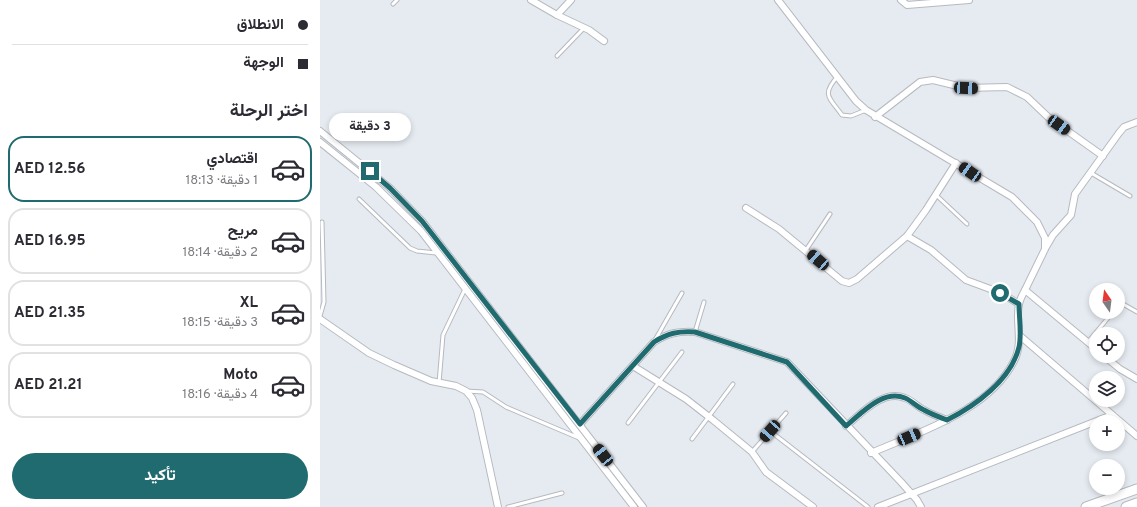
<!DOCTYPE html>
<html lang="ar">
<meta charset="utf-8">
<style>
:root{--surface:#fff;--page:#f7f7f7;--text:#2b2b33;--muted:#7c7c81;--line:#e1e1e2;--accent:#1f6b70}
body{margin:0;font-family:Overpass,Vazirmatn,sans-serif;background:var(--page);color:var(--text);direction:rtl;height:100vh;display:flex;flex-direction:column;font-size:15px;white-space:nowrap}
*{box-sizing:border-box;margin:0}
p{font-size:13px;color:var(--muted)}
.icon{flex:none;width:22px;height:22px;fill:none;stroke:currentColor;stroke-width:2;stroke-linecap:round;stroke-linejoin:round}
.map{position:relative;flex:1;overflow:hidden;direction:ltr}
.panel{display:flex;flex-direction:column;background:var(--surface);width:320px}
.panel>*{flex:none}
.banner{display:grid;align-content:center;height:88px;padding:0 12px;background:var(--surface)}
.needle{width:26px;rotate:346deg}
.tools{position:absolute;left:769px;top:283px;display:grid;gap:8px}
.tools a{display:grid;place-items:center;width:36px;height:36px;border-radius:50%;background:var(--surface);box-shadow:0 2px 6px #0003;font-size:20px}
.end{position:absolute;width:18px;height:18px;margin:-9px;border:5px solid #1f6b70;background:#fff;box-shadow:0 0 0 2px #fff}
.from{border-radius:50%}
.bubble{position:absolute;height:28px;border-radius:14px;background:var(--surface);box-shadow:0 2px 6px #0003;font-size:13px;font-weight:700;line-height:28px;text-align:center;direction:rtl}
.car{position:absolute;width:12px;height:24px;margin:-12px -6px;border-radius:5px;box-shadow:0 0 3px 1px #0007;background:linear-gradient(#222 24%,#8ab4d8 0 40%,#222 0 76%,#8ab4d8 0 86%,#222 0)}
.banner b{display:flex;align-items:center;gap:14px;height:38px;font-size:15px}
.banner b+b{border-top:1px solid var(--line)}
.banner i{width:10px;height:10px;background:var(--text)}
ul{padding:0;list-style:none}
li{display:flex;align-items:center;gap:12px;height:66px;margin:0 8px 6px;padding:0 4px;border:2px solid var(--line);border-radius:16px}
li div{flex:1}
li b{display:block;font-size:15px}
li em{font-style:normal;font-weight:700}
li.active{border-color:var(--accent)}
li>.icon{width:36px;height:36px;stroke-width:1.5}
h2{padding:0 12px;font-size:18px;line-height:48px}
.primary-button{display:flex;gap:8px;margin-top:auto;padding:8px 12px}
.primary-button a{flex:1;height:46px;border-radius:24px;background:var(--accent);color:#fff;font-size:16px;font-weight:700;line-height:46px;text-align:center}
main{display:flex;flex:1;min-height:0}
.map>svg:first-child{display:block}
.lines{fill:none;stroke-linecap:round;stroke-linejoin:round}
.service-casing{stroke:#b6bac0;stroke-width:5}
.minor-casing{stroke:#b6bac0;stroke-width:8}
.secondary-casing{stroke:#b6bac0;stroke-width:11}
.service{stroke:#fff;stroke-width:3}
.minor{stroke:#fff;stroke-width:6}
.secondary{stroke:#fff;stroke-width:9}
.route{stroke:#1f6b70;stroke-width:5}
</style>
<main>
<div class="map">
<svg width="817" height="507" viewBox="0 0 817 507">
<rect width="100%" height="100%" fill="#e6ebf1"/>
<g class="lines">
<defs>
<g id="service">
<polyline points="73,4 77,0"/>
<polyline points="237,56 264,28"/>
<path d="M518 76C501 95 509 97 522 115L531 116 546 110"/>
<polyline points="771,173 810,196"/>
<polyline points="616,195 647,224"/>
<polyline points="39,199 90,248 97,251 116,253"/>
<polyline points="486,250 510,214"/>
<polyline points="798,307 803,304 817,312"/>
<polyline points="0,316 4,302 2,222"/>
<polyline points="375,332 384,302"/>
<polyline points="335,340 362,293"/>
<polyline points="768,342 793,312"/>
<polyline points="119,383 123,335 145,289"/>
<polyline points="146,391 163,392 186,407 259,438"/>
<polyline points="308,423 362,352"/>
<polyline points="450,431 548,507"/>
<polyline points="372,439 413,384"/>
<polyline points="432,452 466,413"/>
<polyline points="188,507 242,493"/>
</g>
<g id="minor">
<polyline points="211,0 237,15 251,0"/>
<polyline points="458,0 536,101 546,110 692,197 717,222 725,238 725,249 705,290 776,349"/>
<polyline points="581,0 587,5 649,0"/>
<polyline points="237,15 269,30 284,41"/>
<polyline points="555,117 600,82 613,80 646,88 687,87 707,97 728,117 783,156"/>
<polyline points="0,131 70,188 102,221 323,507"/>
<polyline points="0,142 56,187 101,231 314,507"/>
<polyline points="426,208 459,229 522,281 529,283 537,279 587,236 606,210 636,163"/>
<polyline points="587,236 611,250 646,280 681,293 699,304"/>
<polyline points="726,247 733,235 751,215 755,194 799,133 804,127 817,122"/>
<polyline points="0,319 49,353 74,365 111,381 136,386 146,391 152,398 157,410 178,507"/>
<polyline points="699,335 817,436"/>
<polyline points="784,356 800,369 817,379"/>
<polyline points="313,366 366,399 393,420 432,452 446,472 493,507"/>
<path d="M260 424 334 342C348 333 358 331 375 332L467 362 581 482 597 500 601 507"/>
<path d="M526 426C542 413 563 389 585 398 592 400 597 407 604 410 611 414 619 417 627 420"/>
<path d="M551 453C599 432 669 411 694 361 704 342 695 323 699 304 700 299 703 294 705 290"/>
<polyline points="558,507 792,415"/>
</g>
<g id="secondary">
<polyline points="766,507 817,489"/>
<polyline points="806,507 817,503"/>
</g>
</defs>
<!-- service casing -->
<use href="#service" class="service-casing"/>
<!-- minor casing -->
<use href="#minor" class="minor-casing"/>
<!-- secondary casing -->
<use href="#secondary" class="secondary-casing"/>
<!-- service -->
<use href="#service" class="service"/>
<!-- minor -->
<use href="#minor" class="minor"/>
<!-- secondary -->
<use href="#secondary" class="secondary"/>
</g>
<g class="lines">
<!-- route -->
<path class="route" d="M50 171 70 188 102 221 260 424 334 342C348 333 358 331 375 332L467 362 526 426C542 413 563 389 585 398 592 401 597 407 604 410 611 414 619 417 627 420 655 406 691 380 699 347 702 334 699 318 699 304L680 293"/>
</g>
</svg>
<div class="tools">
<a><svg class="needle" viewBox="-14 -14 28 28"><path d="M0-13l5 13h-10z" fill="#e53935"/><path d="M0 13l5-13h-10z" fill="#7c7c81"/></svg></a>
<a><svg class="icon" aria-label="locate" viewBox="0 0 24 24"><circle cx="12" cy="12" r="6"/><path d="M12 2v4M12 18v4M2 12h4M18 12h4"/></svg></a>
<a><svg class="icon" aria-label="layers" viewBox="0 0 24 24"><path d="M12 4l9 5-9 5-9-5zM3 14l9 5 9-5"/></svg></a>
<a>+</a>
<a>−</a>
</div>
<i class="end from" style="left:680px;top:293px"></i>
<i class="end" style="left:50px;top:171px"></i>
<div class="bubble" style="left:9px;top:113px;width:82px">3 دقيقة</div>
<i class="car" style="left:646px;top:88px;rotate:93deg"></i>
<i class="car" style="left:739px;top:125px;rotate:125deg"></i>
<i class="car" style="left:650px;top:172px;rotate:304deg"></i>
<i class="car" style="left:498px;top:260px;rotate:311deg"></i>
<i class="car" style="left:450px;top:431px;rotate:221deg"></i>
<i class="car" style="left:589px;top:437px;rotate:67deg"></i>
<i class="car" style="left:283px;top:455px;rotate:322deg"></i>
</div>
<section class="panel">
<div class="banner">
<b><i class="from"></i>الانطلاق</b>
<b><i></i>الوجهة</b>
</div>
<h2>اختر الرحلة</h2>
<ul>
<li class="active"><svg class="icon" aria-label="car" viewBox="0 0 24 24"><path d="M5 17H2v-5l4-1 3-4h7l3 4 3 1v5h-3M9 17h6M6 11h13"/><circle cx="7" cy="17" r="2"/><circle cx="17" cy="17" r="2"/></svg><div><b>اقتصادي</b><p>1 دقيقة · 18:13</p></div><em>AED 12.56</em></li>
<li><svg class="icon" aria-label="car" viewBox="0 0 24 24"><path d="M5 17H2v-5l4-1 3-4h7l3 4 3 1v5h-3M9 17h6M6 11h13"/><circle cx="7" cy="17" r="2"/><circle cx="17" cy="17" r="2"/></svg><div><b>مريح</b><p>2 دقيقة · 18:14</p></div><em>AED 16.95</em></li>
<li><svg class="icon" aria-label="car" viewBox="0 0 24 24"><path d="M5 17H2v-5l4-1 3-4h7l3 4 3 1v5h-3M9 17h6M6 11h13"/><circle cx="7" cy="17" r="2"/><circle cx="17" cy="17" r="2"/></svg><div><b>XL</b><p>3 دقيقة · 18:15</p></div><em>AED 21.35</em></li>
<li><svg class="icon" aria-label="car" viewBox="0 0 24 24"><path d="M5 17H2v-5l4-1 3-4h7l3 4 3 1v5h-3M9 17h6M6 11h13"/><circle cx="7" cy="17" r="2"/><circle cx="17" cy="17" r="2"/></svg><div><b>Moto</b><p>4 دقيقة · 18:16</p></div><em>AED 21.21</em></li>
</ul>
<div class="primary-button"><a>تأكيد</a></div>
</section>
</main>
